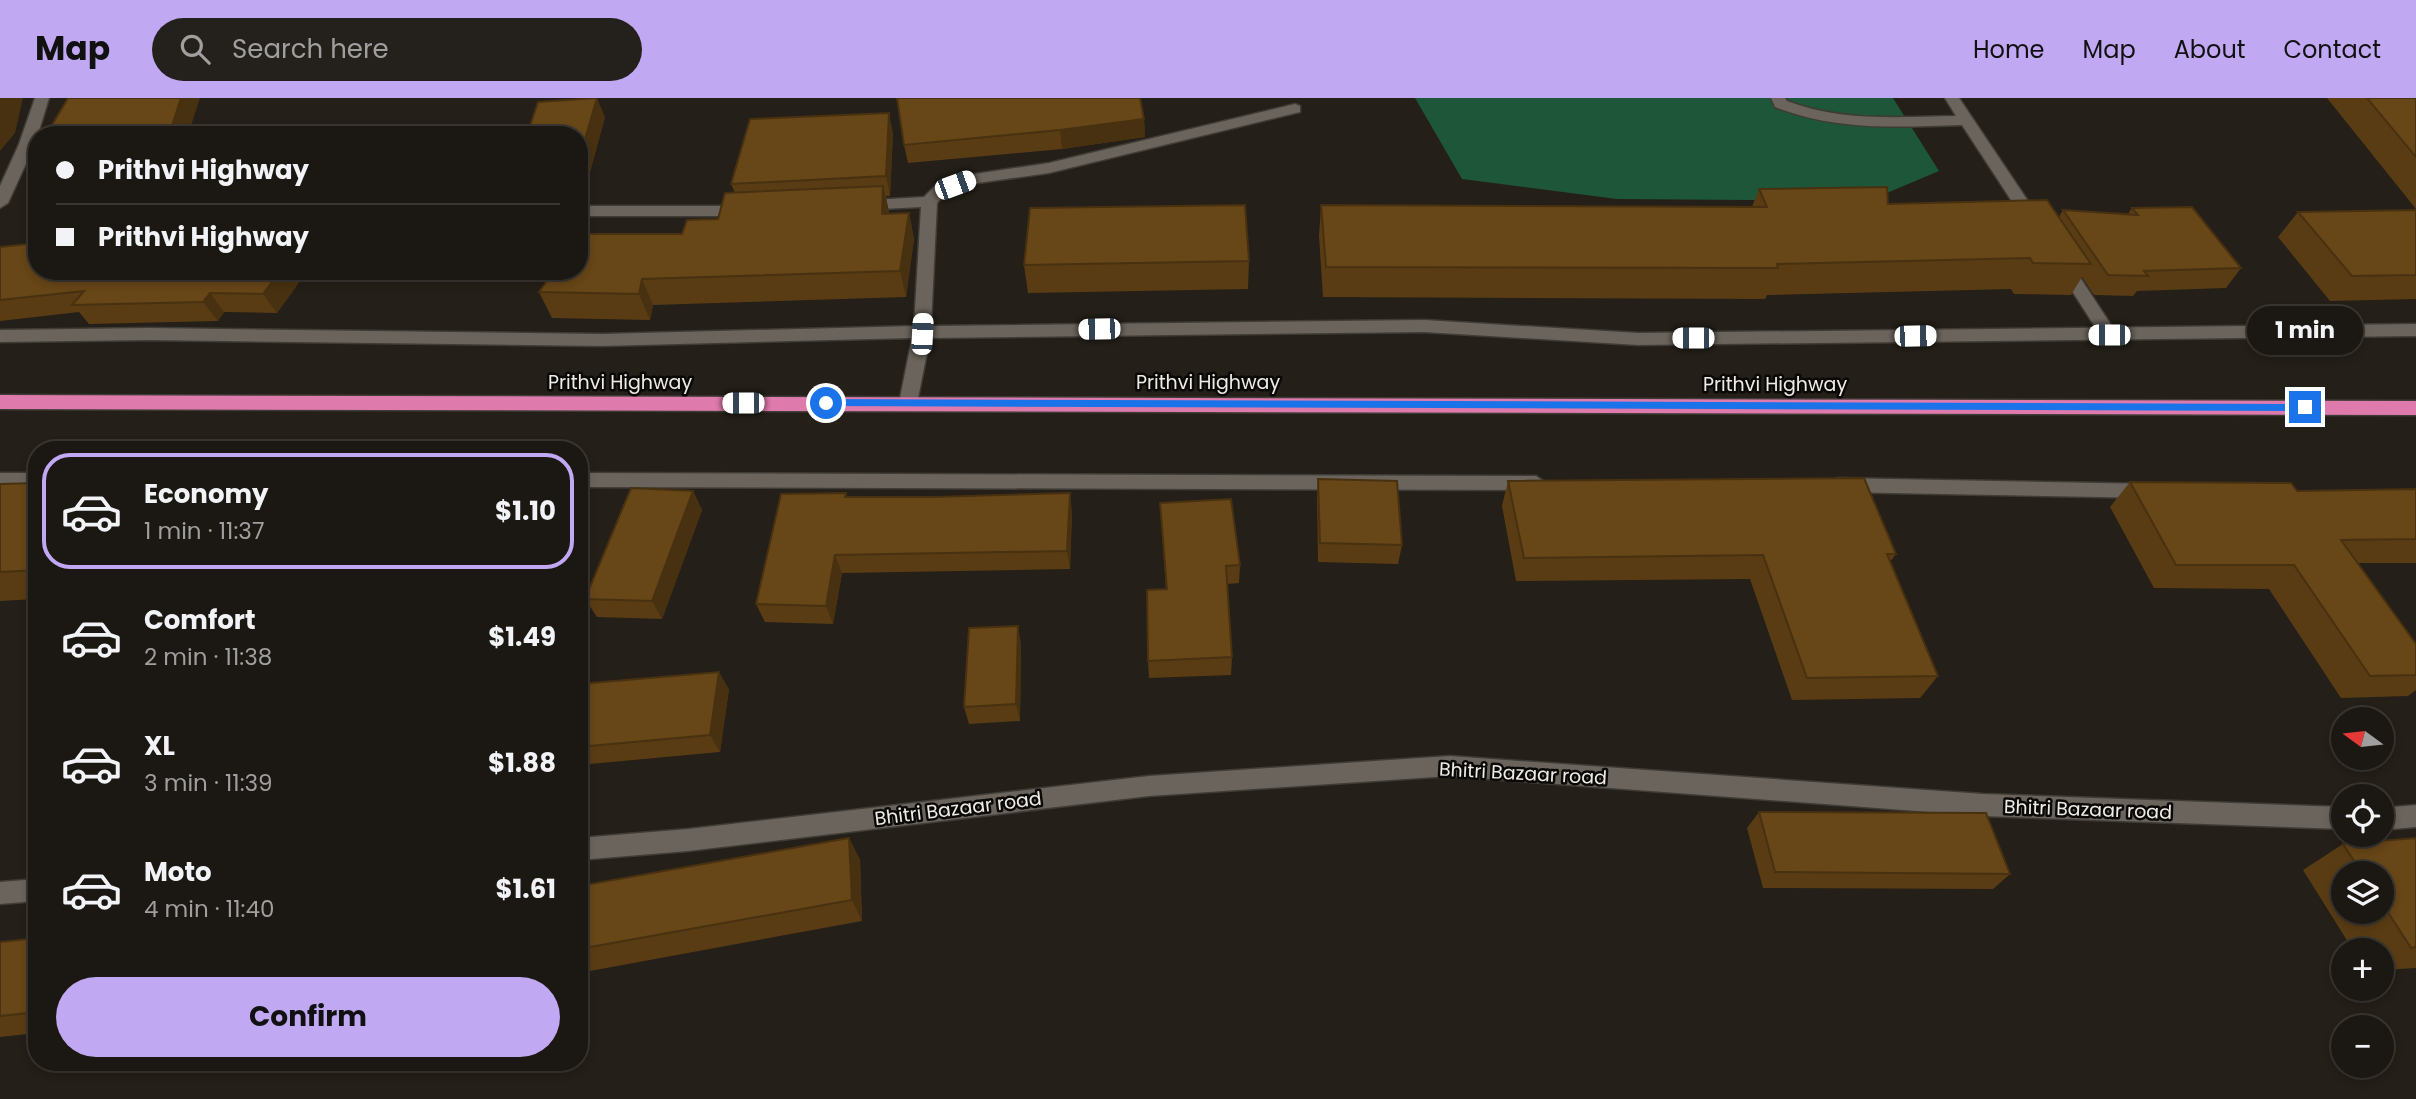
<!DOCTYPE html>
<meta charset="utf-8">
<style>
:root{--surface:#1b1712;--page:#24201b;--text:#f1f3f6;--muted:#a09f9f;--line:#393632;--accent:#c0a8f3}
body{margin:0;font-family:Poppins,sans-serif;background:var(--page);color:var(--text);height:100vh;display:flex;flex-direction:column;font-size:26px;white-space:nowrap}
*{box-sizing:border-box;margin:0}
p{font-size:23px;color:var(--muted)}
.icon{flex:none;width:38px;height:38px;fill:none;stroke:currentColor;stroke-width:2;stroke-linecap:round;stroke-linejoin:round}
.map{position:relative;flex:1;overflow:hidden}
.details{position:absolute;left:28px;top:343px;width:560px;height:630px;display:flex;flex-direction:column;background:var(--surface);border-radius:28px;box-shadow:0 4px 10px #0003,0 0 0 2px var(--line)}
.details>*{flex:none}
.hud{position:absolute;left:28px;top:28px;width:560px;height:154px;border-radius:28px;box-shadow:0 4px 10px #0003,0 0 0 2px var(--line);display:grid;align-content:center;height:154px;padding:0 28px;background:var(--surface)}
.needle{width:46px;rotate:285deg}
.controls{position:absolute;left:2331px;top:609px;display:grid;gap:14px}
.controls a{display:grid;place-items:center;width:63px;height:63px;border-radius:50%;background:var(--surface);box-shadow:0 4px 10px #0003,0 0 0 2px var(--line);font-size:35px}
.end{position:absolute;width:32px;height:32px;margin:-16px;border:9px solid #1a73e8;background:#fff;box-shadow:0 0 0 4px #fff}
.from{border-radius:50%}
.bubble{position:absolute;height:49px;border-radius:24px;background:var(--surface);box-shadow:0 4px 10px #0003,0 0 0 2px var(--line);font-size:23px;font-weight:700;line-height:49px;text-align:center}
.car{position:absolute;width:21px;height:42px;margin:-21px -10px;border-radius:9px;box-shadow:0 0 5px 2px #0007;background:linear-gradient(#fff 24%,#345 0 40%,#fff 0 76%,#345 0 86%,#fff 0)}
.hud b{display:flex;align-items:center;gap:24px;height:66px;font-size:26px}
.hud b+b{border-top:2px solid var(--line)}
.hud i{width:18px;height:18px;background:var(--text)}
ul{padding:12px 0 0;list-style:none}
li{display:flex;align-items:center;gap:21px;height:116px;margin:0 14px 10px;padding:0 14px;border:4px solid transparent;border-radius:28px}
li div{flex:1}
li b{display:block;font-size:26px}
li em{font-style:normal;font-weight:700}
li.active{border-color:var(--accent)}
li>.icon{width:63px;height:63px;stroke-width:1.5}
.cta{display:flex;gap:14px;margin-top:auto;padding:14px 28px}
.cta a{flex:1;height:80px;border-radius:42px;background:var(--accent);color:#111;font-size:28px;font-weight:700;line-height:80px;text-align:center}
header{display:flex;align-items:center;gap:42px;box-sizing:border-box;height:98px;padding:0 35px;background:var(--accent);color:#111}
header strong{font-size:33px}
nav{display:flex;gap:38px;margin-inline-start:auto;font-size:24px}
.search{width:490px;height:63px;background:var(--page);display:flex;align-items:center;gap:18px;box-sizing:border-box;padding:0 24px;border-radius:38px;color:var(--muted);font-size:26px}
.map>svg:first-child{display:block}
.forest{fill:#1d5639}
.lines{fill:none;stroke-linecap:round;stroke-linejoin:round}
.lane-casing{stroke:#3f3b36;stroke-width:3}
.street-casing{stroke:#3f3b36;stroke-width:3}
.highway-casing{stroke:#3f3b36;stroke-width:3}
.lane{fill:#6a645c;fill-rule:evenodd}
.street{fill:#6a645c;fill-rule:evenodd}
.highway{fill:#de7aac;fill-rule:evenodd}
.wall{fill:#593c14;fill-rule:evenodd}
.shaded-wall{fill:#483110}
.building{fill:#674617;stroke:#483110;stroke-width:2}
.route{fill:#1a73e8}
.labels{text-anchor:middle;stroke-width:5;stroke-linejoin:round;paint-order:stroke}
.street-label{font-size:19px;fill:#efece7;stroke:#0b0907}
</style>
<header>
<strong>Map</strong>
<div class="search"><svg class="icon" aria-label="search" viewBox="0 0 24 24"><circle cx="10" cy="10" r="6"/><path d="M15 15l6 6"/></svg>Search here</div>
<nav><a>Home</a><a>Map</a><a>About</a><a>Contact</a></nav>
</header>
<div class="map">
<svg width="2416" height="1001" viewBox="0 0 2416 1001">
<rect width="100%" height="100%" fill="#241f18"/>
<!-- forest -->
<polygon class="forest" points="1415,0 1893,0 1939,73 1868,103 1617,101 1462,81"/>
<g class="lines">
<defs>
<g id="lane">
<path d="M1771 0H1785L1787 3C1842 24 1898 19 1956 18L1945 0H1959L2044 127 2042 131H2030L1962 27C1897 29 1836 33 1775 9Z"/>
<polygon points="2062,160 2068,161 2115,233 2118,237 2115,241 2103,241 2054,165"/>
</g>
<g id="street">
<polygon points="35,0 49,0 35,46 8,105 0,110 0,88 19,46"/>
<polygon points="1295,6 1300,8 1300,14 1049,75 971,86 947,94 937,105 931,228 1424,222 1638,235 2416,226 2416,238 1638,247 1424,234 930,240 917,305 908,312 899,305 912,240 602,248 150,242 0,244 0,232 150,230 602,236 914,228 921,109 862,112 856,111 856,103 924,99 935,88 968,77 1049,65"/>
<polygon points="579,108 745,108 753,113 745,118 579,118"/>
<rect x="0" y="375" width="37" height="14"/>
<polygon points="579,375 1536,378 1546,385 1536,392 579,389"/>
<polygon points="1838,380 2152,386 2162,393 2152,400 1838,394 1828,387"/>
<polygon points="1450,658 1983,696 2343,709 2343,731 1983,718 1450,678 1149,698 688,753 579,762 579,740 688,731 1149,678"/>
<polygon points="2416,707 2416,729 2382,732 2382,710"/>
<polygon points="37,781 37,803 0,806 0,784"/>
</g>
<polygon id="highway" points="0,297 2416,303 2416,317 0,311"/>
</defs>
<!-- lane casing -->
<use href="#lane" class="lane-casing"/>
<!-- street casing -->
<use href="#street" class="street-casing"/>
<!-- highway casing -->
<use href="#highway" class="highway-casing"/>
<!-- lane -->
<use href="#lane" class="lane"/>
<!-- street -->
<use href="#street" class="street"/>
<!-- highway -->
<use href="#highway" class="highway"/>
</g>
<!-- wall -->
<g class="wall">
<polygon points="2327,0 2416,0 2416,111"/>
<polygon points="605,19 585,92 579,93 579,37"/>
<polygon points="1144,21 1145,39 1062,51 908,65 904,47"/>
<polygon points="893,35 890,98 886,98 889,116 909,115 914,141 906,199 653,207 650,222 552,220 539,194 682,136 718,121 735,95 731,86"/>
<polygon points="1759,91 1888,106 2059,119 2063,112 2128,116 2132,110 2241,170 2226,190 2137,193 2133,198 2094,197 2082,179 2071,197 2014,196 2011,191 1767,197 1765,201 1323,199 1319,138 1321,107 1752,109"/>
<polygon points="2416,112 2416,201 2330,203 2278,139 2298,114"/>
<polygon points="0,149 307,173 277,215 224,214 218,223 89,226 79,214 0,223"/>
<polygon points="1249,163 1248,191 1028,195 1024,167"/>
<polygon points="1318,381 1402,447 1398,466 1318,464 1317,400"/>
<polygon points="1508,383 1896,456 1890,464 1938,578 1920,600 1792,602 1750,481 1516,483 1502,408"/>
<polygon points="2130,384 2297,393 2416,391 2416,465 2358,465 2416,546 2416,592 2408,598 2341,600 2269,491 2154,490 2110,409"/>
<polygon points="37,385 37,501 0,503 0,386"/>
<polygon points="693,393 702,412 662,521 597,519 585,501"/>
<polygon points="846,395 847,399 1072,414 1070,471 842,475 833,526 765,524 756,506"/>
<polygon points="1160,405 1240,467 1239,485 1227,486 1232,559 1231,577 1149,580 1148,563 1166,491"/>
<polygon points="1021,546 1020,623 969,626 964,609"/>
<polygon points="579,586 729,591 720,654 579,667"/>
<polygon points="1759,714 2010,776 1993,791 1763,790 1747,730"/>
<polygon points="849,740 860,762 862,823 579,875 579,788"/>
<path d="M2416 740V870L2382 872V852H2353L2303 772 2343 746ZM2343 775H2382V814H2343Z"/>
<polygon points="37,840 37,935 0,939 0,844"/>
</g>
<!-- shaded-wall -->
<g class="shaded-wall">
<polygon points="0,0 23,0 15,35 0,53"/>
<polygon points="181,0 200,0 188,37 169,37"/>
<polygon points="597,0 605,19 585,92 579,79 579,62"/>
<polygon points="889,15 893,35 890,98 886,78"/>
<polygon points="1144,21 1145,39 1062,51 1060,32"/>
<polygon points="883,88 889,113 888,141 882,116"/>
<polygon points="909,115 914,141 906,199 900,173"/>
<polygon points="280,173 307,173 277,215 263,196"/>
<polygon points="642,181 653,207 650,222 639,196"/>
<polygon points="210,195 224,214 218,223 203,204"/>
<polygon points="693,393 702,412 662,521 652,503"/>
<polygon points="1070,395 1072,414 1070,471 1067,453"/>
<polygon points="835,457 842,475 833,526 826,508"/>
<polygon points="1018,528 1021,546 1020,623 1016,606"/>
<polygon points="719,574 729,591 720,654 710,637"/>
<polygon points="849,740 860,762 862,823 852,802"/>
</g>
<!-- building -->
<g class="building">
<polygon points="68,0 181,0 169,37 46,37"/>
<polygon points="597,0 579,62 579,37 527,37 538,4"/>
<polygon points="897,0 1140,0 1144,21 1060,32 904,47"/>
<polygon points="2367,0 2416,0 2416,59"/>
<polygon points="889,15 886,78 731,86 750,21"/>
<polygon points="883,88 882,116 909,115 900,173 642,181 639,196 539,194 554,173 579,173 579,136 682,136 687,122 718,121 725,95"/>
<polygon points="1887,89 1888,106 2047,102 2091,166 2033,165 2030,160 1777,166 1778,170 1326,169 1321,107 1767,109 1759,91"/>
<polygon points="1245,107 1249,163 1024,167 1030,110"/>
<polygon points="2192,109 2241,170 2144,173 2148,178 2108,177 2063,112 2138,117 2132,110"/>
<polygon points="2416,112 2416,177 2352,178 2298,114"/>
<polygon points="37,145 37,173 280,173 263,196 210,195 203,204 72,207 84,193 0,202 0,149"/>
<polygon points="1864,380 1896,456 1887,456 1938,578 1807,580 1763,457 1524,460 1508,383"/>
<polygon points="1318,381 1397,383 1402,447 1320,445"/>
<polygon points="2130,384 2291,385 2297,393 2416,391 2416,441 2341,442 2416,546 2416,577 2370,578 2294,467 2176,467"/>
<polygon points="37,385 37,472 0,474 0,386"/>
<polygon points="631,390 693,393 652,503 585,501"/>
<polygon points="846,395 845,399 933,399 1070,395 1067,453 835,457 826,508 756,506 781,396"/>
<polygon points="1231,401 1240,467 1226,468 1232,559 1148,563 1147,492 1167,491 1160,405"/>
<polygon points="1018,528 1016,606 964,609 969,530"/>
<polygon points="719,574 710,637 579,649 579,586"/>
<polygon points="1759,714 1986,715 2010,776 1775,774"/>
<polygon points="849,740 852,802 579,851 579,788"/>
<polygon points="2416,740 2416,849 2411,850 2382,805 2382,775 2362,775 2343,746"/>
<polygon points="37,840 37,914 0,918 0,844"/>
</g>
<!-- route -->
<polygon class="route" points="826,301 2305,306 2310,309 2305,313 826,308 821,305"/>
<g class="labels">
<!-- street labels -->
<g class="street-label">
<text x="620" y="291">Prithvi Highway</text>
<text x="1208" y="291">Prithvi Highway</text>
<text x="1775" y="293">Prithvi Highway</text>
<text transform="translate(1523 675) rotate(3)" y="7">Bhitri Bazaar road</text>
<text transform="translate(958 710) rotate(-7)" y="7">Bhitri Bazaar road</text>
<text transform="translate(2088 711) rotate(2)" y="7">Bhitri Bazaar road</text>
</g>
</g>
</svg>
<div class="controls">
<a><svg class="needle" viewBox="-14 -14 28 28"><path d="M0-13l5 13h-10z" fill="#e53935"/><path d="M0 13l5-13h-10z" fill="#a09f9f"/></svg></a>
<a><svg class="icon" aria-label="locate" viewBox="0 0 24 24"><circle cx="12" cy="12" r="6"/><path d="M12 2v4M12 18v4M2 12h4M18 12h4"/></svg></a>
<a><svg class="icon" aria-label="layers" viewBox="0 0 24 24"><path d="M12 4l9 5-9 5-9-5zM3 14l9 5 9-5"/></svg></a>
<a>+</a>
<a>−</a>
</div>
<i class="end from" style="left:826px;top:305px"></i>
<i class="end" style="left:2305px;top:309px"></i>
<div class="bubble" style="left:2247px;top:208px;width:116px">1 min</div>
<i class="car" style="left:955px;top:87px;rotate:70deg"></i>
<i class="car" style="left:1099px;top:231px;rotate:269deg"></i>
<i class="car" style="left:922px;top:236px;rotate:3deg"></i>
<i class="car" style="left:2109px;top:237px;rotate:270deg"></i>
<i class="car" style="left:1915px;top:238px;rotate:89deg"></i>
<i class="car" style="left:1693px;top:240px;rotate:270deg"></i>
<i class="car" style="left:743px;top:305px;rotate:270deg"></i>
<div class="hud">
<b><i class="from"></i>Prithvi Highway</b>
<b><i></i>Prithvi Highway</b>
</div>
<section class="details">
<ul>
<li class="active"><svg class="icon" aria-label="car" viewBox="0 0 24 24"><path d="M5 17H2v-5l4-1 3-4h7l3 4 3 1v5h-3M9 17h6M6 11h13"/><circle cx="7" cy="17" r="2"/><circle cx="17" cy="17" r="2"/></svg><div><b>Economy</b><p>1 min · 11:37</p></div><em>$1.10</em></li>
<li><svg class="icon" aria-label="car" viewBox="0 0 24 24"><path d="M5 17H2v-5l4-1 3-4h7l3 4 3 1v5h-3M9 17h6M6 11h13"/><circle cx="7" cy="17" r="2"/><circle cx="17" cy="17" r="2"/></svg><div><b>Comfort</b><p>2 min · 11:38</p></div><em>$1.49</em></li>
<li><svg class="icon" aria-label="car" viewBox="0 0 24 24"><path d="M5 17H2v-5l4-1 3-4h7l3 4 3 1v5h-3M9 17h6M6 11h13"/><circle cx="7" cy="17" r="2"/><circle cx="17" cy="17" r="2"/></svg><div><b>XL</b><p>3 min · 11:39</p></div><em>$1.88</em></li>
<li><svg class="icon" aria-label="car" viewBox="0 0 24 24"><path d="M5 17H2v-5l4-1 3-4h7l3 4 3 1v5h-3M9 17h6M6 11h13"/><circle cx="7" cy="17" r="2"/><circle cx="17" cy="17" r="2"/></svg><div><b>Moto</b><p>4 min · 11:40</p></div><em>$1.61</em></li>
</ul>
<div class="cta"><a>Confirm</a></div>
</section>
</div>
